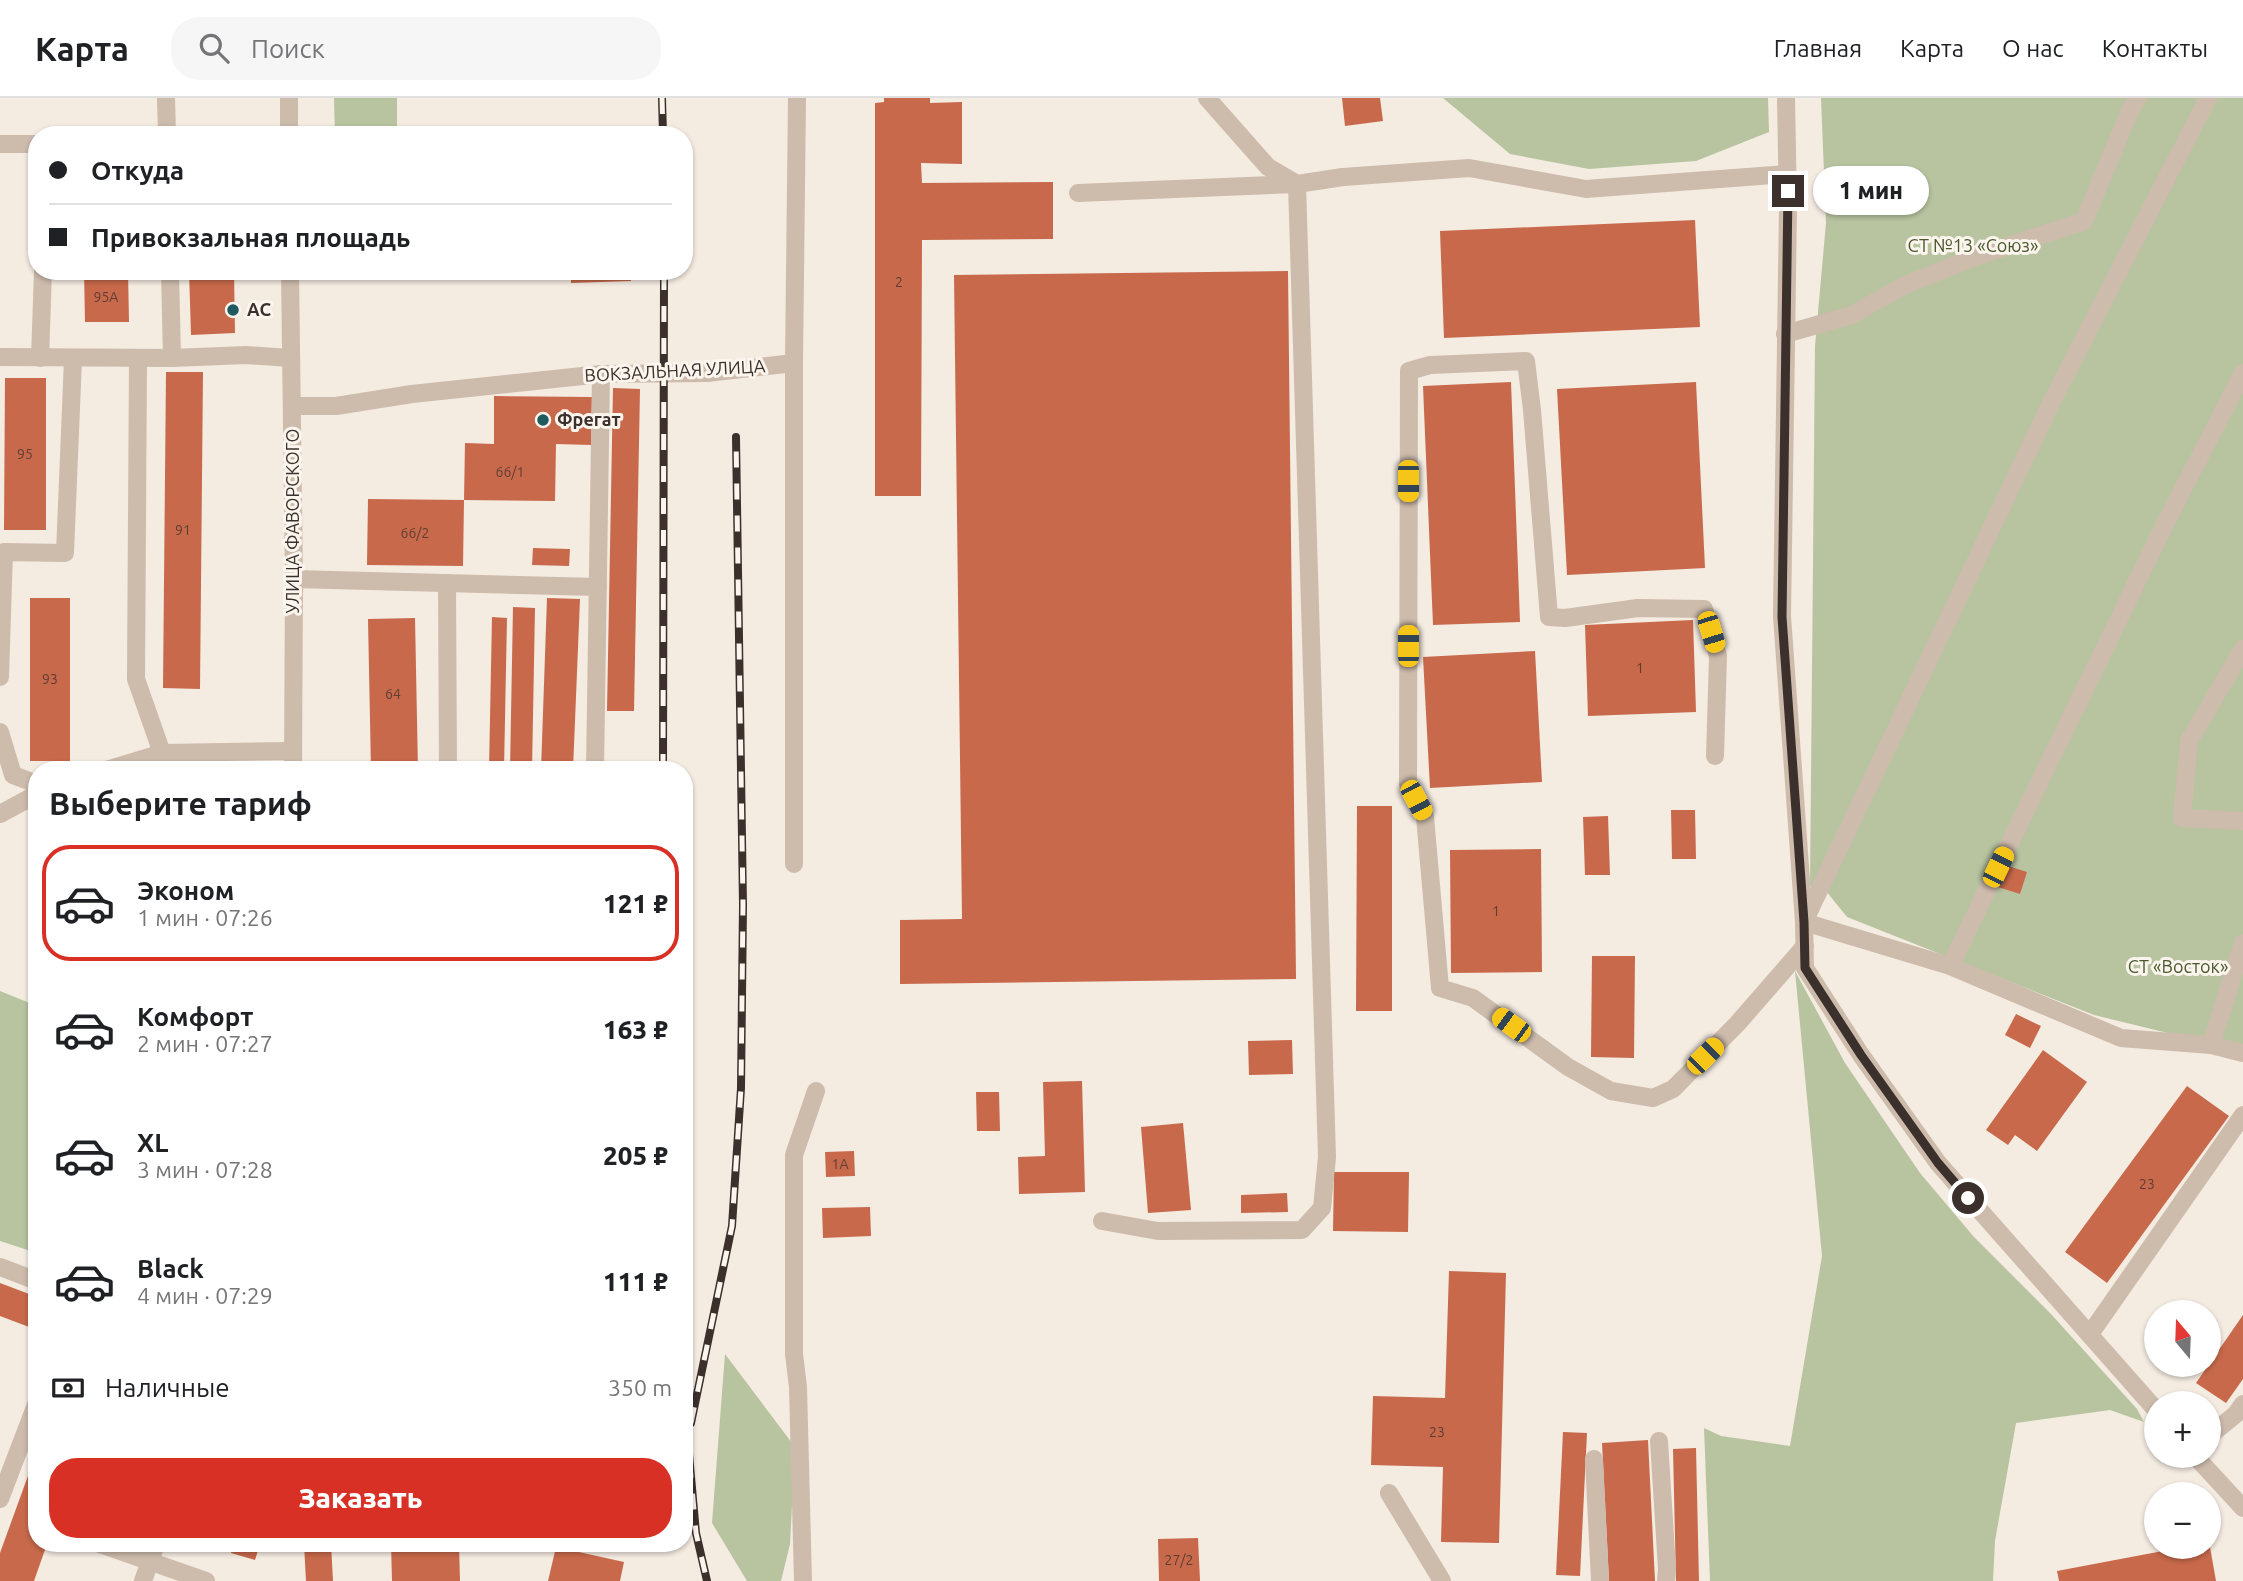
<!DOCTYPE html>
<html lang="ru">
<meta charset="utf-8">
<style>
:root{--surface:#fff;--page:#f6f6f6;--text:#202124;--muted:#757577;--line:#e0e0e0;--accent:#d93025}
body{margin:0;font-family:Ubuntu,sans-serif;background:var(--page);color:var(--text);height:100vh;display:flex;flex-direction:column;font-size:26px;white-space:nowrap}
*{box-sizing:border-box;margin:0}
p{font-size:23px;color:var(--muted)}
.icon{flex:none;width:38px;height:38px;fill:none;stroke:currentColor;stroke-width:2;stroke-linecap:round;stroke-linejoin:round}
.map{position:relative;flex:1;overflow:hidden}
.panel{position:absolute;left:28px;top:663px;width:665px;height:791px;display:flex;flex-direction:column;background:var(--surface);border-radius:28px;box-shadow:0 2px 5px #0004}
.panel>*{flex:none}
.top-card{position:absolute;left:28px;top:28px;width:665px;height:154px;border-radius:28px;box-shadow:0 2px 5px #0004;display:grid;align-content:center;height:154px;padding:0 21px;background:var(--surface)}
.needle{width:46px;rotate:341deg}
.buttons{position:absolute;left:2144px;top:1202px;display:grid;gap:14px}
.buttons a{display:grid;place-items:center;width:77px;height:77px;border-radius:50%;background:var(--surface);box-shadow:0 2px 5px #0004;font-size:35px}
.end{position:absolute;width:32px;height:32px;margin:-16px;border:9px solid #3b302b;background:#fff;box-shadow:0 0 0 4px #fff}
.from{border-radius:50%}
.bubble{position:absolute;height:49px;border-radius:24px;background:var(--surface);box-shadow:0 2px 5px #0004;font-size:23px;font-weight:800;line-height:49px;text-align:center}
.car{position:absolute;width:21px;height:42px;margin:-21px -10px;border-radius:9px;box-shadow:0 0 5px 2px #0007;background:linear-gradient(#f5c518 24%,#345 0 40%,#f5c518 0 76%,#345 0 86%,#f5c518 0)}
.top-card b{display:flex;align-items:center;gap:24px;height:66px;font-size:26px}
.top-card b+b{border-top:2px solid var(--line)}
.top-card i{width:18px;height:18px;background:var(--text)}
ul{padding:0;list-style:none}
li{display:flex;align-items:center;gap:21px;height:116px;margin:0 14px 10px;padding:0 7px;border:4px solid transparent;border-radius:28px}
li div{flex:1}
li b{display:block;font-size:26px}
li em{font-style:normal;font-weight:800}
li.active{border-color:var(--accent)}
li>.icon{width:63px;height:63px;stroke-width:1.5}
h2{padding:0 21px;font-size:32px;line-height:84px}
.pay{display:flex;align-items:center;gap:18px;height:77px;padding:0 21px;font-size:26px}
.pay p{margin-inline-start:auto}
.button{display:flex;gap:14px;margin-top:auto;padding:14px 21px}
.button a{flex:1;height:80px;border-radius:28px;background:var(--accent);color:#fff;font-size:28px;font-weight:800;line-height:80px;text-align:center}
header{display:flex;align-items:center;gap:42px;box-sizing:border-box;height:98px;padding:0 35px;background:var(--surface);border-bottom:2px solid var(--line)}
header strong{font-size:33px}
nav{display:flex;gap:38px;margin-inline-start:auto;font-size:24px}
.search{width:490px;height:63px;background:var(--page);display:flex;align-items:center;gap:18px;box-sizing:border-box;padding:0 24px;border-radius:28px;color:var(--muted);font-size:26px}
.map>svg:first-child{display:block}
.green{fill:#b8c4a0}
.building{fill:#c8694b}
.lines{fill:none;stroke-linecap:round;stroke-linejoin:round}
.minor{stroke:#cdbbac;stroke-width:18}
.rail-casing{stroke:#3b302b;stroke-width:8}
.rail{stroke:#fbf5ee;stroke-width:5;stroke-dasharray:16;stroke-linecap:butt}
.route{stroke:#3b302b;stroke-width:9}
.poi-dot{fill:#1f5a5e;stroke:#fbf5ee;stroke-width:2.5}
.labels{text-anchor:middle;stroke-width:6;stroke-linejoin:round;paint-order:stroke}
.number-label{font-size:14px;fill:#5e3e33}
.park-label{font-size:18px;fill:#4a5a2e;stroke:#fbf5ee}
.poi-label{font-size:18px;font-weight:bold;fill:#3b302b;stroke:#fbf5ee;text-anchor:start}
.street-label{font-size:18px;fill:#3b302b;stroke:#fbf5ee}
</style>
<header>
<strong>Карта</strong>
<div class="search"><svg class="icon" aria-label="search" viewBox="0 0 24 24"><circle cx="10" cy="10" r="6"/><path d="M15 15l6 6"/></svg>Поиск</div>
<nav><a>Главная</a><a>Карта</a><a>О нас</a><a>Контакты</a></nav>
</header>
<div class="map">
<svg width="2243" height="1483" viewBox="0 0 2243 1483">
<rect width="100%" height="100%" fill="#f4ebe1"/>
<!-- green -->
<g class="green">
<polygon points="334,0 397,0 397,37 335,37"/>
<polygon points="1443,0 1768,0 1769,34 1696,63 1589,71 1510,56"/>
<polygon points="1821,0 2243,0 2243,949 2180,938 2094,917 1847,819 1826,793 1810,788 1815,248 1826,125"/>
<polygon points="1795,873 1845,965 1920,1075 1974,1139 2050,1215 2137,1311 2144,1324 2110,1312 2016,1325 1995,1443 1993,1483 1710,1483 1704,1330 1721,1338 1790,1348 1822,1158"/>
<polygon points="0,893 37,908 37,1155 0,1143"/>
<polygon points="725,1256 795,1349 790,1446 781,1483 747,1483 712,1425"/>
</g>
<!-- building -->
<g class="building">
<polygon points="884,0 930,0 930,5 962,4 962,66 921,65 922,85 1053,84 1053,141 922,142 921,398 875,398 875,5 884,4"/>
<polygon points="1342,0 1380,0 1383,23 1345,28"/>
<polygon points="620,30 620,37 564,37 564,32"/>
<polygon points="1695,122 1700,229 1444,240 1440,133"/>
<polygon points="84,173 128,173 129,224 85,224"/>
<polygon points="189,173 234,173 235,235 191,237"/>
<polygon points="571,173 631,173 631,183 571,185"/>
<polygon points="1288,173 1296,881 900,886 900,822 962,821 954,177"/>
<polygon points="166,274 203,274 200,591 163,590"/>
<polygon points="5,280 46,280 46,432 4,432"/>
<polygon points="1511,284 1520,524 1433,527 1423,288"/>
<polygon points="1696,284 1705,470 1567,477 1557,291"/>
<polygon points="613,290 640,291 634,613 607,613"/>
<polygon points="494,298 592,299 591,347 556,346 555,403 464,402 465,345 494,346"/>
<polygon points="368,401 464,402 463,468 367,467"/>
<polygon points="533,450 570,451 569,468 532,467"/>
<rect x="30" y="500" width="40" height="163"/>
<polygon points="547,500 580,501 573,672 541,672"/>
<polygon points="513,509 535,510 532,672 510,672"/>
<polygon points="492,519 507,520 504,672 489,672"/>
<polygon points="415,520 418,672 371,672 368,521"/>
<polygon points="1693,522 1696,614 1588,618 1585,527"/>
<polygon points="1535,553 1542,684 1430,690 1423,559"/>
<polygon points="1357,708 1392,708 1392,913 1356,913"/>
<polygon points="1671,712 1695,712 1696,761 1672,761"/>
<polygon points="1608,718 1610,777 1585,777 1583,719"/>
<polygon points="1541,751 1542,874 1451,875 1450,752"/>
<polygon points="2005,767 2027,774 2020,796 1998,789"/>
<polygon points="1592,858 1635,858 1634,960 1591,959"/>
<polygon points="2016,916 2041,928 2030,950 2005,937"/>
<polygon points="1292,942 1293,976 1249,977 1248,943"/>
<polygon points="2043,952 2087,984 2037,1053 2015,1037 2008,1047 1986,1032"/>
<polygon points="1082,983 1085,1094 1019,1096 1018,1059 1045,1058 1043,984"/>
<polygon points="2187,988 2229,1018 2107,1185 2065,1154"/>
<polygon points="976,994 999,994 1000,1033 977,1033"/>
<polygon points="1183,1025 1191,1112 1148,1115 1141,1029"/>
<polygon points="854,1053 855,1078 826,1079 825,1054"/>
<polygon points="1334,1074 1409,1074 1408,1134 1333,1133"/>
<polygon points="1287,1095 1288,1114 1241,1115 1241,1097"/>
<polygon points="870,1109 871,1138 823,1140 822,1110"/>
<polygon points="1449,1173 1506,1175 1499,1445 1441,1444 1443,1369 1371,1367 1373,1298 1445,1300"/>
<polygon points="0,1185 37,1199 37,1232 0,1218"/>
<polygon points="2243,1217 2243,1281 2226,1305 2196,1285"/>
<polygon points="1563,1334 1587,1335 1580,1478 1556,1477"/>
<polygon points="1648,1342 1655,1483 1609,1483 1602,1345"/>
<polygon points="1696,1350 1699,1483 1676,1483 1673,1351"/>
<polygon points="37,1353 37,1446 47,1446 34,1483 0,1483 0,1455"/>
<polygon points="1198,1440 1200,1483 1159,1483 1158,1441"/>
<polygon points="233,1446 260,1446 255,1462 231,1455"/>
<polygon points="304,1446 331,1446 333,1483 306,1483"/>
<polygon points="391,1446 459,1446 460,1483 392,1483"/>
<polygon points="556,1449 624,1464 620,1483 548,1483"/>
<polygon points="2184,1449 2210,1449 2216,1483 2059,1483 2057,1473"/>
</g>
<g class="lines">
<!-- minor -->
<g class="minor">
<polyline points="166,0 167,37"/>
<polyline points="289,0 289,37"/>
<polyline points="1207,0 1268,69 1297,86 1343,79 1469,70 1586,91 1788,76"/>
<polyline points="1786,0 1788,109 1782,518 1804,824 1805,870 1861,957 1938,1065 2156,1312"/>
<polyline points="2208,0 2051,305 1804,824 1950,868 2121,940 2211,947 2243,955"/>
<polyline points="0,46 37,46"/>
<polyline points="1078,95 1297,86 1327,1059 1322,1110 1302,1132 1158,1133 1102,1123"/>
<polyline points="170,173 172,260"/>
<polyline points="290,173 294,481 293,672"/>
<polyline points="1785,236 1852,217 1905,187 1975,159 2084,123 2131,10 2138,0"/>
<polyline points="0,259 172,260 246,257 290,260"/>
<polyline points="40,260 43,173"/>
<polyline points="138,260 136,581 162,655"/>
<polyline points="292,308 336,308 412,296 601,276 707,275 794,265"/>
<polyline points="294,481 598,489"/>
<polyline points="447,485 448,672"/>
<polyline points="2243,551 2189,643 2182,720 2243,723"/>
<polyline points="0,579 4,454 65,455 73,261"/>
<polyline points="0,634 13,677 37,686"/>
<polyline points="1715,658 1718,558 1704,511 1638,510 1565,520 1549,519 1532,312 1526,263 1430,267 1409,273 1408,686 1425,719 1440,890 1473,900 1568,969 1611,993 1653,1000 1673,991 1738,925 1805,848"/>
<polyline points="106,672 162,655 293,653"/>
<polyline points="595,672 601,276"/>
<polyline points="0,716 37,696"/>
<polyline points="794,766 794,265 797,0"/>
<polyline points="1950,868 2165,426 2243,275"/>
<polyline points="2211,947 2243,845"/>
<polyline points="0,1169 37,1183"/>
<polyline points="2090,1236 2243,1017"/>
<polyline points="2208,1339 2236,1316 2243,1306"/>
<polyline points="1659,1343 1667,1471 1666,1483"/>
<polyline points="2195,1358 2243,1410"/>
<polyline points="1594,1361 1600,1483"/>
<polyline points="1389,1395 1442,1483"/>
<polyline points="0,1401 37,1304"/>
<polyline points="100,1446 206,1483"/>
<polyline points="143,1483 156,1446"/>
<polyline points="803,1483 798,1289 794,1256 794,1057 816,993"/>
</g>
<defs>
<g id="rail">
<polyline points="662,0 663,37"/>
<polyline points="663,672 664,173"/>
<polyline points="684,1300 696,1435 707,1483"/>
<polyline points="691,1325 732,1128 741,990 743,807 736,339"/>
</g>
</defs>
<!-- rail casing -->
<use href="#rail" class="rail-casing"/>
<!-- rail -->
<use href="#rail" class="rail"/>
</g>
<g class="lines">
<!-- route -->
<polyline class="route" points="1788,93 1782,519 1804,824 1805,870 1861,957 1938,1065 1968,1100"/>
</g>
<!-- markers -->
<g class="poi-dot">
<circle cx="233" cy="212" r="7"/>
<circle cx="543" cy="322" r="7"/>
</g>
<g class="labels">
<!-- number labels -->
<g class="number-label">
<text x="899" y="189">2</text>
<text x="106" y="204">95А</text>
<text x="25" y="361">95</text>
<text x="510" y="379">66/1</text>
<text x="183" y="437">91</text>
<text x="415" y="440">66/2</text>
<text x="1640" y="575">1</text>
<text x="50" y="586">93</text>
<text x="393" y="601">64</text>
<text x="1496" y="818">1</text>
<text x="840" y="1071">1А</text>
<text x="2147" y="1091">23</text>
<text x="1437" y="1339">23</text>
<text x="1179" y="1467">27/2</text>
</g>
<!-- park labels -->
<g class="park-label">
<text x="1973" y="154">СТ №13 «Союз»</text>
<text x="2178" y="875">СТ «Восток»</text>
</g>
<!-- poi labels -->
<g class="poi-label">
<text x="247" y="218">АС</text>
<text x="557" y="328">Фрегат</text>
</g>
<!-- street labels -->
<g class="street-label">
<text transform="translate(675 273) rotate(-3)" y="6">ВОКЗАЛЬНАЯ УЛИЦА</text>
<text transform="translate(293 423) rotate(-90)" y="6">УЛИЦА ФАВОРСКОГО</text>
</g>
</g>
</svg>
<div class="buttons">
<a><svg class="needle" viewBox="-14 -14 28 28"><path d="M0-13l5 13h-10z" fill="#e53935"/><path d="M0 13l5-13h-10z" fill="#757577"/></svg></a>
<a>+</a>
<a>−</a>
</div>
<i class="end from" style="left:1968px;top:1100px"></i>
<i class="end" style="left:1788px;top:93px"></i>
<div class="bubble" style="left:1813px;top:68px;width:116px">1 мин</div>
<i class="car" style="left:1408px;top:383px;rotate:180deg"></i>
<i class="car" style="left:1711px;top:534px;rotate:163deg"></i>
<i class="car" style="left:1408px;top:548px;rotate:0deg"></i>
<i class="car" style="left:1416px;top:702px;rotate:152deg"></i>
<i class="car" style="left:1998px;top:769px;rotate:26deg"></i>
<i class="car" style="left:1511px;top:927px;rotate:306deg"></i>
<i class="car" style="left:1705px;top:958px;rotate:45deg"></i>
<div class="top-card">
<b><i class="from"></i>Откуда</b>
<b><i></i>Привокзальная площадь</b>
</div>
<section class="panel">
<h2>Выберите тариф</h2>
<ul>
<li class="active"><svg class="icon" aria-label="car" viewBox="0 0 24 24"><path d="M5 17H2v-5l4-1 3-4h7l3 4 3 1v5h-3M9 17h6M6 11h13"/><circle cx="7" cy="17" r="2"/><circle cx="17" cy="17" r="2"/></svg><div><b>Эконом</b><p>1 мин · 07:26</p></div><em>121 ₽</em></li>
<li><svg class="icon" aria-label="car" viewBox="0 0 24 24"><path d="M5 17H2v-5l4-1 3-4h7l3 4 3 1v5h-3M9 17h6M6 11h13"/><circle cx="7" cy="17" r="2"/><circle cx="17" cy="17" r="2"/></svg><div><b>Комфорт</b><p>2 мин · 07:27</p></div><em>163 ₽</em></li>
<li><svg class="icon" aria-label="car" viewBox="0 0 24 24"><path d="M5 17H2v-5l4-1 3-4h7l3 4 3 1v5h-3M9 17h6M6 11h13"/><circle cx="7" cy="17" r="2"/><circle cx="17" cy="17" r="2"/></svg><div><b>XL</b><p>3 мин · 07:28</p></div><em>205 ₽</em></li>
<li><svg class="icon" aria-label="car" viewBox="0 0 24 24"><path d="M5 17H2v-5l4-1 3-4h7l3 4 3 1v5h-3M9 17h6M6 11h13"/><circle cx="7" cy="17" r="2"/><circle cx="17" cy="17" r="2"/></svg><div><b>Black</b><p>4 мин · 07:29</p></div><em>111 ₽</em></li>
</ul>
<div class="pay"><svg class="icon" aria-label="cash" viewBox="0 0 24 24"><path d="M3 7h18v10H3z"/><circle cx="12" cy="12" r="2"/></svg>Наличные<p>350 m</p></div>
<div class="button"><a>Заказать</a></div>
</section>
</div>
